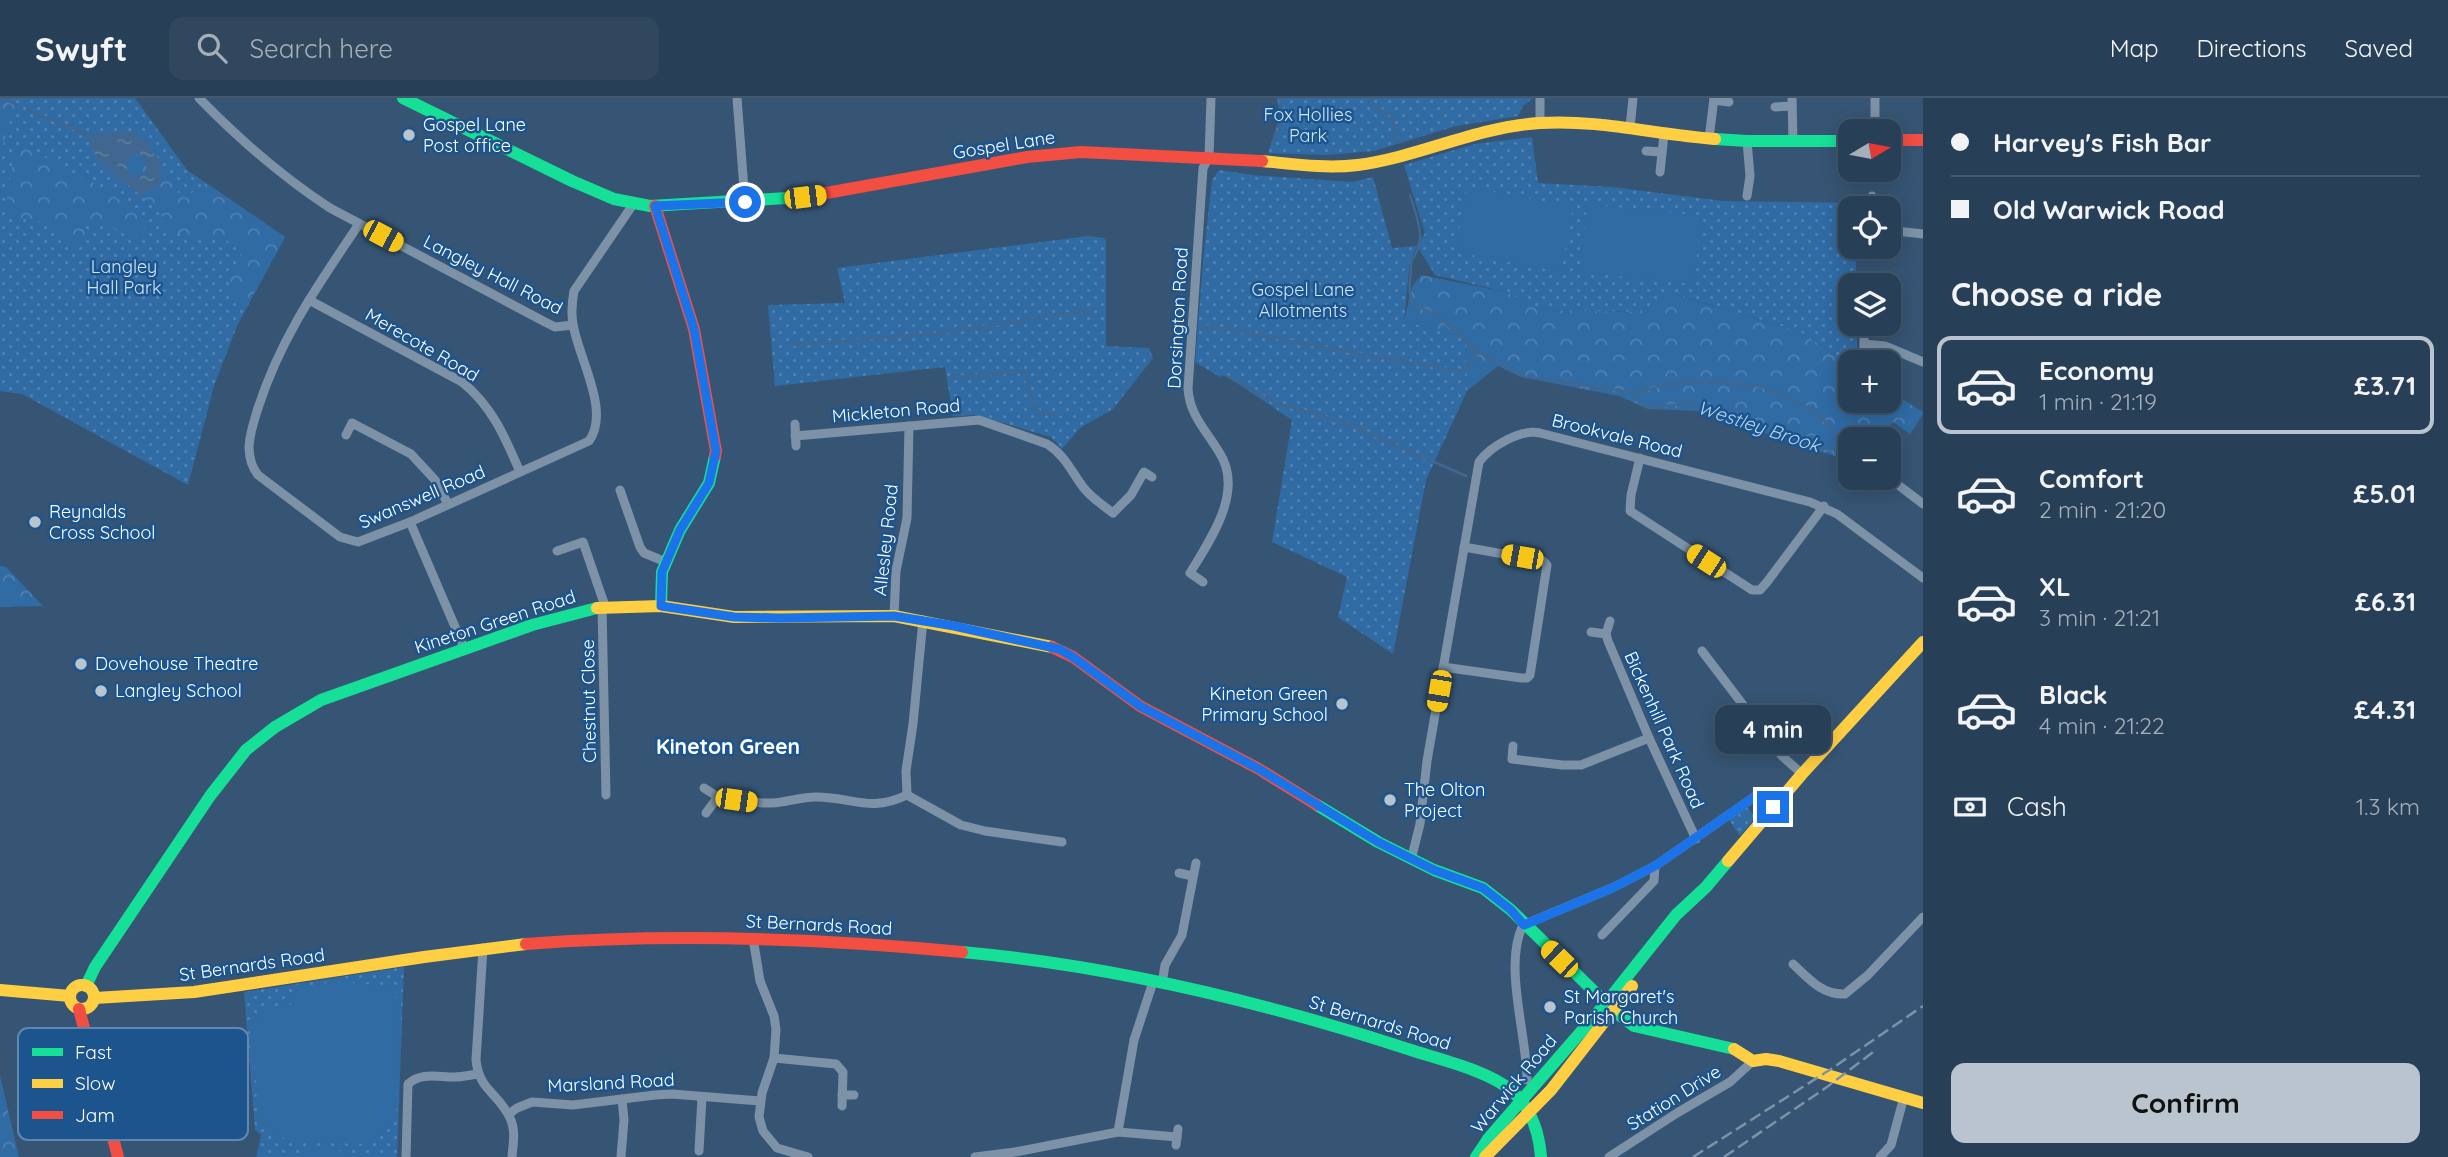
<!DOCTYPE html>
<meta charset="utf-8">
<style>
:root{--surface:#284057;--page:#30475d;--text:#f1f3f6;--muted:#a5afba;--line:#44596d;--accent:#b9c4ce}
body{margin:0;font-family:Quicksand,sans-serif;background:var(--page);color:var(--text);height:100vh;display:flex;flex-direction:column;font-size:26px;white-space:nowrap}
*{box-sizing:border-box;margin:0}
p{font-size:23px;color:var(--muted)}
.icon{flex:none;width:38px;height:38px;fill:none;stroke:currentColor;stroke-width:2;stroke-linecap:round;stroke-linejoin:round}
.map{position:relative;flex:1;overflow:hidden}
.side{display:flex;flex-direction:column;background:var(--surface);width:525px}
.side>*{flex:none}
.top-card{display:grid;align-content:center;height:154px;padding:0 28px;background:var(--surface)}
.needle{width:46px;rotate:80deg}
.fabs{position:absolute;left:1838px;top:21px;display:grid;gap:14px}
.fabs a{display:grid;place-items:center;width:63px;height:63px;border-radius:14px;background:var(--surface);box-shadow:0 4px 18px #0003,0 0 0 2px var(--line);font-size:35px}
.end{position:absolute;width:32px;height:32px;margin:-16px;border:9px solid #1a73e8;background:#fff;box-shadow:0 0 0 4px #fff}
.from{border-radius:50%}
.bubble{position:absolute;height:49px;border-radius:14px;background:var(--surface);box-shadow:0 4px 18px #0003,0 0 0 2px var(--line);font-size:23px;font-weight:700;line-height:49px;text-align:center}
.car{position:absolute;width:21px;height:42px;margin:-21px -10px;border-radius:9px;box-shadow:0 0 5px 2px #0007;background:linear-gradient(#f5c518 24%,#345 0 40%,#f5c518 0 76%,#345 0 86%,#f5c518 0)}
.top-card b{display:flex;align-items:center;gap:24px;height:66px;font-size:26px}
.top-card b+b{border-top:2px solid var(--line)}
.top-card i{width:18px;height:18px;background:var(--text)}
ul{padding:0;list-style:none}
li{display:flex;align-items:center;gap:21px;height:98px;margin:0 14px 10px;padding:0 14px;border:4px solid transparent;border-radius:14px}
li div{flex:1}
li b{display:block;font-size:26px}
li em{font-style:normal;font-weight:700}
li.selected{border-color:var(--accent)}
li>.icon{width:63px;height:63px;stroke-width:1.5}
h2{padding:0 28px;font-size:32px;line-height:84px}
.pay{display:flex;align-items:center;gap:18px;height:77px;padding:0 28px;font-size:26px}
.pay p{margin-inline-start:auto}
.primary-button{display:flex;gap:14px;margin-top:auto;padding:14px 28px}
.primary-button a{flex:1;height:80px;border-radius:14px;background:var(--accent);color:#111;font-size:28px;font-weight:700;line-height:80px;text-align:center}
header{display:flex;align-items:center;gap:42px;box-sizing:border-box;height:98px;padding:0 35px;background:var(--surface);border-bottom:2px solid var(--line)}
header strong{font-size:33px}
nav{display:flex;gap:38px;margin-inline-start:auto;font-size:24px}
.search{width:490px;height:63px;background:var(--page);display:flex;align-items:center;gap:18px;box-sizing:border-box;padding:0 24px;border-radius:14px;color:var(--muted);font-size:26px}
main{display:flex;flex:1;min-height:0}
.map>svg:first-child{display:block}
.green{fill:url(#green-dots)}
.forest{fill:url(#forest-crowns)}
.pitch{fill:#306ba4}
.water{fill:url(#water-ripples);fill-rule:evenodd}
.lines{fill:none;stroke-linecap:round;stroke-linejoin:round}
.stream{stroke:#3f678f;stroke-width:2.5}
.street{stroke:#7d92a7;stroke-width:9}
.fast{stroke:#16e098;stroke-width:12}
.slow{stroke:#ffcf43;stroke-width:12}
.jam{stroke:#f24e42;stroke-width:12}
.rail{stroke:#7d92a7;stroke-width:2.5;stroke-dasharray:12 5;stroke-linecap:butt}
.route{stroke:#1a73e8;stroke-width:9}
.poi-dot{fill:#b9c4ce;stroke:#1c548e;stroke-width:2.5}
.labels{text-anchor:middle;stroke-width:5;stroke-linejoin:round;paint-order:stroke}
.park-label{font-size:18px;fill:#cfe5fa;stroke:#1c548e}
.poi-label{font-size:18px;fill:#fff;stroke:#1c548e;text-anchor:start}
.street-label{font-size:18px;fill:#fff;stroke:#1c548e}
.water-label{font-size:19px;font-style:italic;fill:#b5d6f4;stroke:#1c548e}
.quarter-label{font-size:21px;font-weight:bold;fill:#fff;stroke:#1c548e}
.key{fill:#1c548e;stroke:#6087b0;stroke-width:2}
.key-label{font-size:19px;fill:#fff}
</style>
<header>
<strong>Swyft</strong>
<div class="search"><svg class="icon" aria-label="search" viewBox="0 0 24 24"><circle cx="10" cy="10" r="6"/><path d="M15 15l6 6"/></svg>Search here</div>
<nav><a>Map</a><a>Directions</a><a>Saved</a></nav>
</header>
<main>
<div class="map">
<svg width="1923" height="1059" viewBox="0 0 1923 1059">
<defs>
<pattern id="green-dots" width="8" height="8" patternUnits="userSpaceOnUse" patternTransform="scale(1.75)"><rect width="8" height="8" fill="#306ba4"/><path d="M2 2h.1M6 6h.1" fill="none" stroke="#4f81b2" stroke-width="1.8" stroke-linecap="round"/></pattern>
<pattern id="forest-crowns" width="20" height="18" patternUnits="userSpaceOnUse" patternTransform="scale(1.75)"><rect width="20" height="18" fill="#306ba4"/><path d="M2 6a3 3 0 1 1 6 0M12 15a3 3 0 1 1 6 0" fill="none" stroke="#4f81b2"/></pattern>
<pattern id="water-ripples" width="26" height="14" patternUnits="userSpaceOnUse" patternTransform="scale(1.75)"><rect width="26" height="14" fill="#3f678f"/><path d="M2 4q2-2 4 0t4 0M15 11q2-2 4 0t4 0" fill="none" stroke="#5c7ea0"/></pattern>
</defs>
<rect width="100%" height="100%" fill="#365574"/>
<!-- green -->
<g class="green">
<polygon points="0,0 135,0 187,72 285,139 237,228 214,288 188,387 22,296 0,293"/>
<polygon points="1277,0 1533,0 1523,8 1518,18 1456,28 1374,53 1327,57 1268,55 1280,18"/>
<polygon points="1532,39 1538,85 1612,89 1723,103 1855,105 1855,110 1850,110 1850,149 1856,149 1856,187 1850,187 1850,226 1857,226 1857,264 1850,266 1798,233 1675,196 1639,214 1539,212 1506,194 1435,177 1417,148 1410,163 1404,223 1466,240 1467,293 1426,382 1393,556 1338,519 1347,479 1272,444 1292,322 1225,277 1220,279 1195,264 1204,153 1212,82 1219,72 1252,77 1352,84 1373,79 1392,150 1417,148 1425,135 1404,67 1475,46"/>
<polygon points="1088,138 1104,140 1106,143 1106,248 1149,250 1153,260 1113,311 1080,330 1062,351 1051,339 976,317 953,318 945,269 775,288 768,207 845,205 837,170"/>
<polygon points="1748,709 1755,720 1740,738 1729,722"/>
<polygon points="404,869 397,1059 256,1059 261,1037 255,1032 244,894"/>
</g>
<!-- forest -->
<g class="forest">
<polygon points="0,0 17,0 0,56"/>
<polygon points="23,43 61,71 105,90 146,125 142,139 85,123 85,143 74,150 61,143 49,125 15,119 6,106 13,62"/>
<polygon points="138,56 147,66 145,76 136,79 128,74 126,64 130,57"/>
<polygon points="161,77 173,78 177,94 187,98 206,85 285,139 246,210 230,197 231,174 241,158 244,146 180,136 166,130 160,114 140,97 162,85"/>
<polygon points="1421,177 1506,194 1540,212 1639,214 1674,196 1798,233 1850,266 1850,303 1888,303 1888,292 1923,314 1923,316 1910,336 1893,324 1879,341 1850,341 1850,363 1697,313 1649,311 1619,298 1521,279 1498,268 1467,293 1466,240 1404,223 1412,189"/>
<polygon points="0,468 6,469 43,508 0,509"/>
<polygon points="0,978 19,1059 0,1059"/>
</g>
<!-- pitch -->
<g class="pitch">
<polygon points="1467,89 1573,109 1561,174 1455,154"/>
<polygon points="1587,106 1701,118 1694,186 1580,174"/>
<path d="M333 884 384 887 393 893 399 904 396 1015 380 1037 361 1046 288 1043 276 1035 258 1016 252 931C263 910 270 912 292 906L298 891Z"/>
<polygon points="309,1047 368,1059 307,1059"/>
</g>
<!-- water -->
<path class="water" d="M133 33 144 42 160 62 162 85 140 97 95 59 89 37ZM138 56 147 66 145 76 136 79 128 74 126 64 130 58Z"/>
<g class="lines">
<!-- stream -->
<g class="stream">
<polyline points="0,0 15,6"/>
<polyline points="1372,0 1374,8 1391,17 1398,45"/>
<polyline points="28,12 89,37"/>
<polyline points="1274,45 1283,21 1281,0"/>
<path d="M1410 97C1417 120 1428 142 1411 163 1412 180 1406 192 1413 207L1436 216 1475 252 1526 279 1637 295 1664 287 1700 283 1759 288 1787 298 1819 316 1850 354"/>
<polyline points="1204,228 1227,231"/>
<polyline points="1232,232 1404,264"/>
<polyline points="793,247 942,235 1097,211"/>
<polyline points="1408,264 1461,273 1471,267 1478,254"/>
<polyline points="1225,277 1275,305 1341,323 1466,378"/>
<polyline points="950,279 1024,274 1033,307 1042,316 1060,317"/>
<polyline points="1637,295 1639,306 1649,310 1689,305 1786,336 1804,346 1850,355"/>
</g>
<!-- street -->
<g class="street">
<path d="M199 0C239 41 281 78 330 110L545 224 555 229 573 227"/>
<polyline points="737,0 745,104"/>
<polyline points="1540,0 1540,25"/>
<polyline points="1792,0 1793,43"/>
<polyline points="1875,0 1875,33"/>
<polyline points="1714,2 1729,4"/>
<polyline points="1775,9 1792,8"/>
<polyline points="1630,30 1633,0"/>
<polyline points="1709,41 1714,0"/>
<polyline points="1747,43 1750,78 1747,98"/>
<polyline points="1646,53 1662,54"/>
<polyline points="1660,74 1664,36"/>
<polyline points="1872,98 1873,110"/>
<path d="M359 126C318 187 281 239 258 310 251 333 242 356 258 377L340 439 358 444 410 424 589 343C611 313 578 259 573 226 571 215 572 204 574 193L634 105"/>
<polyline points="1888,132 1923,136"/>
<path d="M309 202 462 284C492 308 505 339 520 374"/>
<polyline points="1864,231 1864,261"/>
<polyline points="1864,246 1885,248 1923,264"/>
<polyline points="795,326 796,348"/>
<polyline points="346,337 352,325 411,356 435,382 448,406"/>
<path d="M795 338 979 322 1047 346C1065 357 1071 373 1083 389 1091 400 1103 407 1113 415L1131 397 1144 374 1152 379"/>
<polyline points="1640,360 1631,397 1630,413 1752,492 1760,492 1767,484 1824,408"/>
<polyline points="1893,383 1923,406"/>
<polyline points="620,392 640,449 644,455 666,464"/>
<polyline points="410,424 465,552"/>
<polyline points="557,453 583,444 605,508"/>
<path d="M1203 484 1190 475C1210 442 1245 393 1219 354 1206 332 1190 318 1188 291L1203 70 1209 59 1211 0"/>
<polyline points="602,509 606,697"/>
<polyline points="894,518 896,473 907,420 909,328"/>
<polyline points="1610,523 1606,536 1608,543 1649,640 1696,741"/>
<polyline points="1591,534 1606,536"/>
<polyline points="1702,553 1782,658 1802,676"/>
<polyline points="1443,569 1521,580 1527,580 1530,577 1547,467 1543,463 1464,449"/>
<polyline points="1513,648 1512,661 1562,667 1581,667 1649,640"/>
<polyline points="704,690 718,699 706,715"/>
<polyline points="907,697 961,727 985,733 1062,744"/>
<path d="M718 699C736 702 754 706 772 705 787 704 801 699 816 699 853 699 869 715 907 697L906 673 913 626 923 522"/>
<path d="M1411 762 1420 726 1427 663 1479 364C1491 348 1520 331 1540 335L1810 404 1837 416 1923 480"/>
<polyline points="1179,775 1193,778"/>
<polyline points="1602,837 1654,783 1655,768"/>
<polyline points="753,840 760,883 774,918 776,931 774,960 762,995 759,1019 763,1033 777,1050 808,1059"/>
<path d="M483 850 476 962C479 993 499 995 510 1020 516 1032 513 1046 512 1059"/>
<path d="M1793 866C1809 881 1822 897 1845 896L1868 877 1923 819"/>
<polyline points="1162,885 1165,867 1182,837 1196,765"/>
<polyline points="774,960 836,966 843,974 842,1008"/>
<path d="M1527 982C1527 937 1503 867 1523 827L1612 790 1655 768 1760 695 1783 698"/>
<polyline points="842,997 854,997"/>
<polyline points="509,1016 517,1010 532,1004 573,1007 655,997 672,996 760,1003"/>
<polyline points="1118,1034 1177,1039"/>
<polyline points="1176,1047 1178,1031"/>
<polyline points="699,1053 702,999"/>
<path d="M406 1059 408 986C421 974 437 979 454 979 462 979 470 977 478 976"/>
<polyline points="621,1059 624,1022 622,1001"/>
<polyline points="975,1059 1015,1054 1118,1034 1134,942 1153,884"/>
<polyline points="1609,1059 1677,1015 1730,984 1753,963"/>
<polyline points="1880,1059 1891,1047 1904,999"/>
</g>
<!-- fast -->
<g class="fast">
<polyline points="403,0 572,83 614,101 650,108 804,99"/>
<polyline points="1715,41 1747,43 1850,43"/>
<polyline points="661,508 662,474 680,432 709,385 715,358"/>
<polyline points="1317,707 1378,744 1434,772 1483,790 1511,812 1614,913 1634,928 1734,951"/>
<path d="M962 854C1115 868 1268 905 1414 953 1442 962 1489 973 1512 993 1531 1010 1539 1034 1541 1059"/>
<polyline points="86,888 95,869 210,698 246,652 275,629 321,602 532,527 597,510"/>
<polyline points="1476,1059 1488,1041 1606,905 1676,817 1706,789 1728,763"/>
</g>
<!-- slow -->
<g class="slow">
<path d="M1262 63C1293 66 1326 71 1358 67 1419 59 1476 29 1540 25 1598 21 1657 37 1715 41"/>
<polyline points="597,510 661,508 734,519 894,518 1052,549"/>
<polyline points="1728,763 1802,676 1923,544"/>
<circle cx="82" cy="899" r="12"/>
<polyline points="0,892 70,898"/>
<polyline points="95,900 194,894 424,859 526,846"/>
<polyline points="1734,951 1753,963 1766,961 1779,963 1923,1005"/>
<polyline points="1485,1059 1551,992 1632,888"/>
</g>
<!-- jam -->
<g class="jam">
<polyline points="1888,42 1923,42"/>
<polyline points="804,99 1027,59 1081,54 1262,63"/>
<polyline points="655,108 694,231 716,353 715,358"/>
<polyline points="1052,549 1073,559 1140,608 1259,671 1317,707"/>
<path d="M526 846C672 835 817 840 962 854"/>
<polyline points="79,911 118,1059"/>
</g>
<!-- rail -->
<g class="rail">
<polyline points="1693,1059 1831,971 1923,908"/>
<polyline points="1724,1059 1827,989 1876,952"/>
</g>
</g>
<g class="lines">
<!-- route -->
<polyline class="route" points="745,104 655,108 694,231 716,353 709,385 680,432 662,474 661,508 734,519 779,520 894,518 954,528 1059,551 1073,559 1140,608 1259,671 1378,744 1434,772 1483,790 1511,812 1524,827 1612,790 1655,768 1760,695 1783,698 1773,709"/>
</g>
<!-- markers -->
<g class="poi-dot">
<circle cx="409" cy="37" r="7"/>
<circle cx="35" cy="424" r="7"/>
<circle cx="81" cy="566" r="7"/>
<circle cx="101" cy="593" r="7"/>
<circle cx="1342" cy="606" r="7"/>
<circle cx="1390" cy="702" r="7"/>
<circle cx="1550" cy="909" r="7"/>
</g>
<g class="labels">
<!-- park labels -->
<g class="park-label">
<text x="1308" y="23">Fox Hollies<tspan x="1308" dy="21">Park</tspan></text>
<text x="124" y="175">Langley<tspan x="124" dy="21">Hall Park</tspan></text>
<text x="1303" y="198">Gospel Lane<tspan x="1303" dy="21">Allotments</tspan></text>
</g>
<!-- poi labels -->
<g class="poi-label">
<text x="423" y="33">Gospel Lane<tspan x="423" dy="21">Post office</tspan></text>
<text x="49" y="420">Reynalds<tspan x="49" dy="21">Cross School</tspan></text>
<text x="95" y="572">Dovehouse Theatre</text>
<text x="115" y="599">Langley School</text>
<text x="1328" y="602" text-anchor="end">Kineton Green<tspan x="1328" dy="21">Primary School</tspan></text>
<text x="1404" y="698">The Olton<tspan x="1404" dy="21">Project</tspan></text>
<text x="1564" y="905">St Margaret's<tspan x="1564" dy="21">Parish Church</tspan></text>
</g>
<!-- street labels -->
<g class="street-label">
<text transform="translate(1004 47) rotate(-9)" y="6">Gospel Lane</text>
<text transform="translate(493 177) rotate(27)" y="6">Langley Hall Road</text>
<text transform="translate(1178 220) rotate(-87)" y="6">Dorsington Road</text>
<text transform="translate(422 247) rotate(30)" y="6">Merecote Road</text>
<text transform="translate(896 313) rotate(-5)" y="6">Mickleton Road</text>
<text transform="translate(1617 338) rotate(14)" y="6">Brookvale Road</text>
<text transform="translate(422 399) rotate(-23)" y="6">Swanswell Road</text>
<text transform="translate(886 442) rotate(-84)" y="6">Allesley Road</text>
<text transform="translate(495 524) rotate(-18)" y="6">Kineton Green Road</text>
<text transform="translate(589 603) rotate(-91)" y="6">Chestnut Close</text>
<text transform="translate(1664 632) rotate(66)" y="6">Bickenhill Park Road</text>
<text transform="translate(819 827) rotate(3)" y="6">St Bernards Road</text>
<text transform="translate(252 867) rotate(-8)" y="6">St Bernards Road</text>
<text transform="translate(1380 925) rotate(17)" y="6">St Bernards Road</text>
<text transform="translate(611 985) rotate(-3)" y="6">Marsland Road</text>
<text transform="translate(1514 986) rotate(-50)" y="6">Warwick Road</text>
<text transform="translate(1674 1000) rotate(-32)" y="6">Station Drive</text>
</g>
<!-- water labels -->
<g class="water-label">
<text transform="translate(1759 328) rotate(18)" y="7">Westley Brook</text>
</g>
<!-- quarter labels -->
<g class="quarter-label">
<text x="728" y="656">Kineton Green</text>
</g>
</g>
<!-- legend -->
<rect x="18" y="930" width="230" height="112" rx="10" class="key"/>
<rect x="32" y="950" width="31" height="8" fill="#16e098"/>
<rect x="32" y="981" width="31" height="9" fill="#ffcf43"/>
<rect x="32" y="1013" width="31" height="8" fill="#f24e42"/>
<g class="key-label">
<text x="75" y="961">Fast</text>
<text x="75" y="992">Slow</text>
<text x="75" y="1024">Jam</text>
</g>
</svg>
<div class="fabs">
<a><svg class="needle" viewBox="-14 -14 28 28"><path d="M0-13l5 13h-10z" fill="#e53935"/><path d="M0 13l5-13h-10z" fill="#a5afba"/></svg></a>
<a><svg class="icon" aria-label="locate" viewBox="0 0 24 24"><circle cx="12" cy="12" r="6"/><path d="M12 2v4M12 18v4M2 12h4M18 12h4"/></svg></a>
<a><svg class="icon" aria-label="layers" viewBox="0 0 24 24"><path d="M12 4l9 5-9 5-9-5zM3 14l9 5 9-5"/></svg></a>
<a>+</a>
<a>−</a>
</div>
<i class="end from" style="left:745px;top:104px"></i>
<i class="end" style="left:1773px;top:709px"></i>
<div class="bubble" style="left:1715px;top:607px;width:116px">4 min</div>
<i class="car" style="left:805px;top:99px;rotate:83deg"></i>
<i class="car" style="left:383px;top:138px;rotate:118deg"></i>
<i class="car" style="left:1522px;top:459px;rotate:280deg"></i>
<i class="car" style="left:1706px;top:463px;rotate:303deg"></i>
<i class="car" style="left:1439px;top:593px;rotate:190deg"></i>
<i class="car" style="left:736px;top:702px;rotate:98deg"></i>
<i class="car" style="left:1559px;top:861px;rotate:314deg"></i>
</div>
<section class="side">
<div class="top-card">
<b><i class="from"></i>Harvey's Fish Bar</b>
<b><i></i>Old Warwick Road</b>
</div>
<h2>Choose a ride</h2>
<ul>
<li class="selected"><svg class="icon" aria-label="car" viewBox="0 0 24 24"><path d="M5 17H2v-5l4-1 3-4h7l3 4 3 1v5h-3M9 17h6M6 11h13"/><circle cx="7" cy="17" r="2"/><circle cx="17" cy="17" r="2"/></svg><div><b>Economy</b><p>1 min · 21:19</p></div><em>£3.71</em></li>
<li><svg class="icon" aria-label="car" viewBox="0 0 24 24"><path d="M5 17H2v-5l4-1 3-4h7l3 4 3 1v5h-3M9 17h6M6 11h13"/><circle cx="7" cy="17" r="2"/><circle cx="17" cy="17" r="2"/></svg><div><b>Comfort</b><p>2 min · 21:20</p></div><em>£5.01</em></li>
<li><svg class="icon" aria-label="car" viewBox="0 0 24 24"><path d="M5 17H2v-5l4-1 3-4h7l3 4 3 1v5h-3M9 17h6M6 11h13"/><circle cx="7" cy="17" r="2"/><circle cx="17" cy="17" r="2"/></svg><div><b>XL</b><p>3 min · 21:21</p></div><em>£6.31</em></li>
<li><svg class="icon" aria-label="car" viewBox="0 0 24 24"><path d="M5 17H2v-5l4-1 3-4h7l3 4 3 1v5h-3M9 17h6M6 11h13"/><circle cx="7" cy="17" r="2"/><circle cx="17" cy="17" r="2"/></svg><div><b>Black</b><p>4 min · 21:22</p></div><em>£4.31</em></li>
</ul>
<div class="pay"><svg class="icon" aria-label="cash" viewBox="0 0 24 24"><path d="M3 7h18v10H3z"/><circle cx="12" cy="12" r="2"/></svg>Cash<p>1.3 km</p></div>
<div class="primary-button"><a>Confirm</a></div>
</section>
</main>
